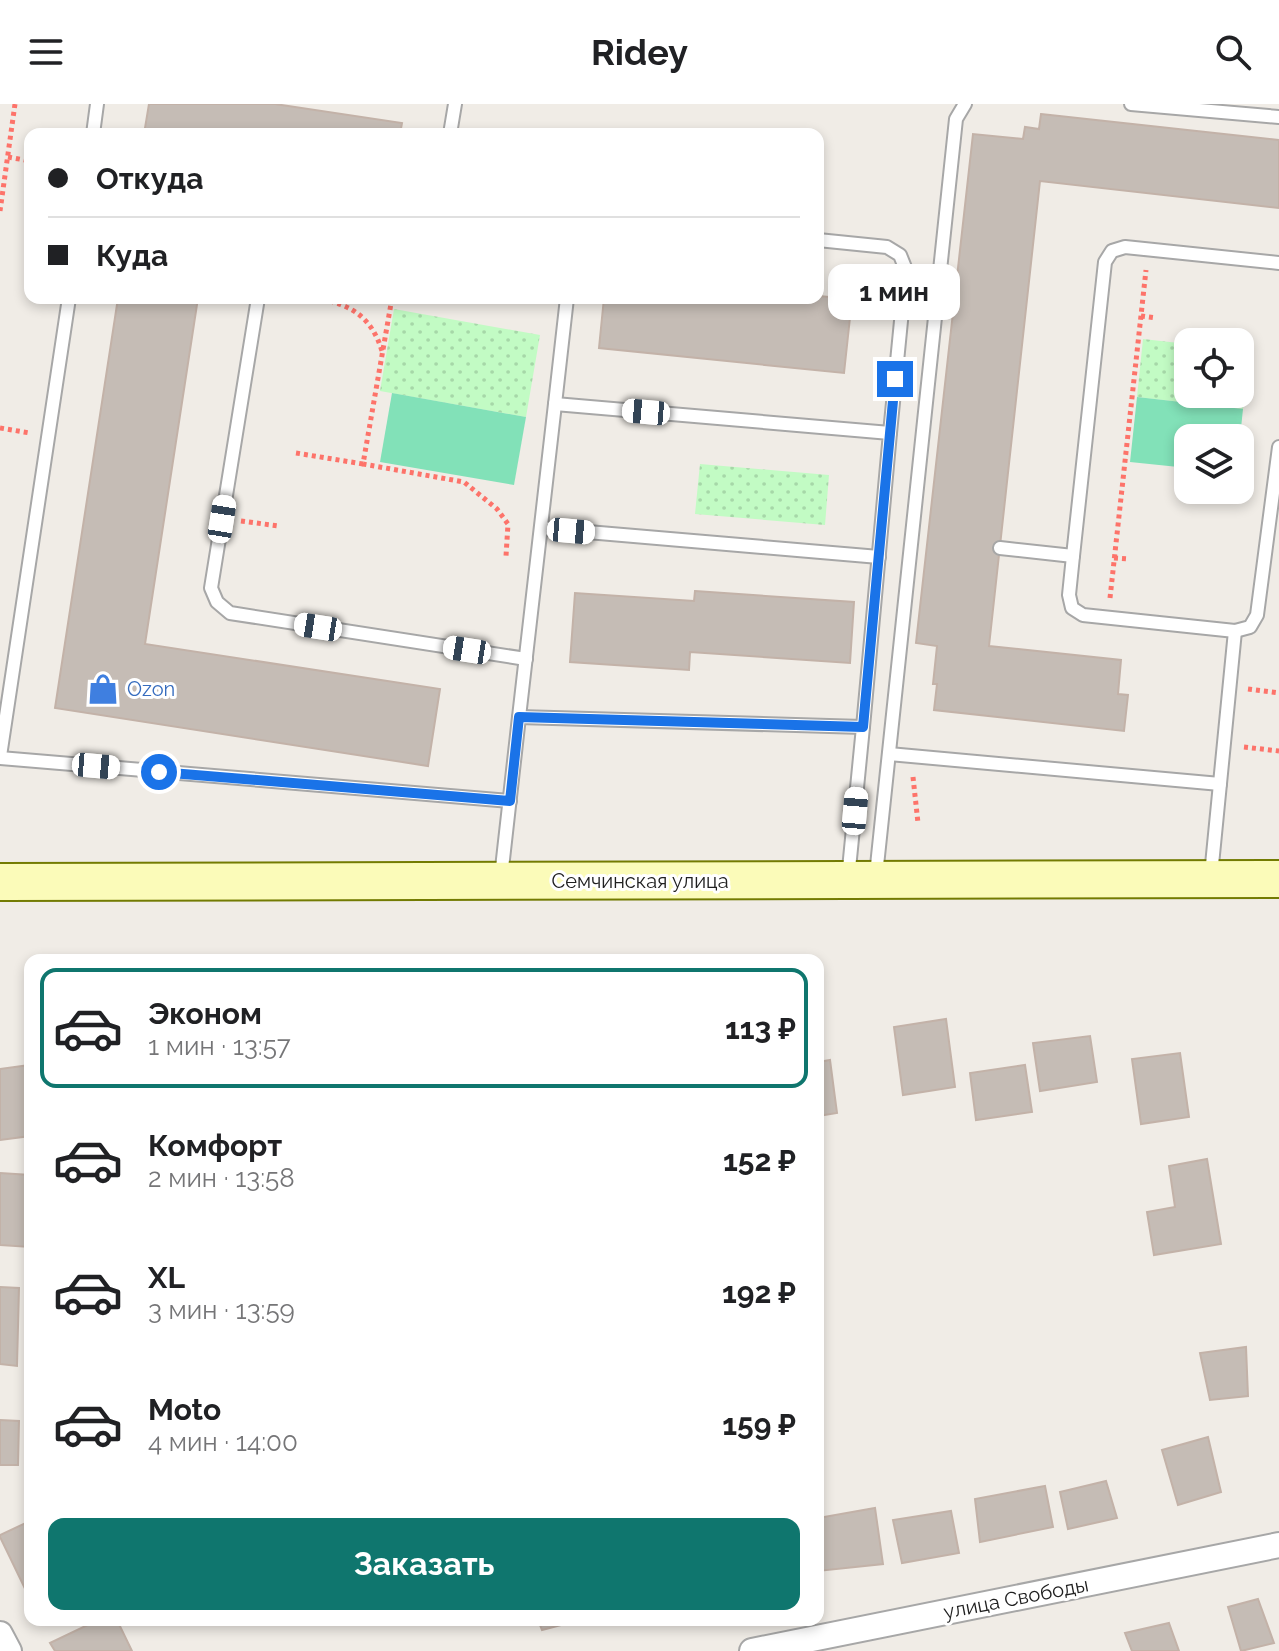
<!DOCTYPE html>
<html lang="ru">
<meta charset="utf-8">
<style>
:root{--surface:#fff;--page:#f2f2f2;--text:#202124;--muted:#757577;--line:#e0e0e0;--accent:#0f766e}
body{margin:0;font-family:Raleway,sans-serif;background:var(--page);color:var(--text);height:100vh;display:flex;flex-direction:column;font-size:30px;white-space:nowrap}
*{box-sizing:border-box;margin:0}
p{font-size:26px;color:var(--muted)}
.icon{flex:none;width:44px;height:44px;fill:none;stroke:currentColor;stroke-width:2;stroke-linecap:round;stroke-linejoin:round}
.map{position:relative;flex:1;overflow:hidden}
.panel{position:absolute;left:24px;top:850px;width:800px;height:672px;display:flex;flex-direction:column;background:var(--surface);border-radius:16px;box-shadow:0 4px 12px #0003}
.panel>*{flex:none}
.banner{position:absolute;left:24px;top:24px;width:800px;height:176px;border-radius:16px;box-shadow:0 4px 12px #0003;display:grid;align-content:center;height:176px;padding:0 24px;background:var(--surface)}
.tools{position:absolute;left:1174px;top:224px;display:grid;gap:16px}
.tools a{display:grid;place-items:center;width:80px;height:80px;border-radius:16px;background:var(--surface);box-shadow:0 4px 12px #0003;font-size:40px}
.end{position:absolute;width:36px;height:36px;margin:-18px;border:10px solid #1a73e8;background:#fff;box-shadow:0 0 0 4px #fff}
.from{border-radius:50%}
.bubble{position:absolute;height:56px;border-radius:16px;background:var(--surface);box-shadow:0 4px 12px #0003;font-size:26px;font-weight:700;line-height:56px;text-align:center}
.car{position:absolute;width:24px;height:48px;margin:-24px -12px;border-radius:10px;box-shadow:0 0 6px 2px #0007;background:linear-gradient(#fff 24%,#345 0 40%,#fff 0 76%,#345 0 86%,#fff 0)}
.banner b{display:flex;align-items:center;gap:28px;height:76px;font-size:30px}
.banner b+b{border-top:2px solid var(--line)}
.banner i{width:20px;height:20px;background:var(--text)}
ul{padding:14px 0 0;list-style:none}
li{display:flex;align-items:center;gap:24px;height:120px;margin:0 16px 12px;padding:0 8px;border:4px solid transparent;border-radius:16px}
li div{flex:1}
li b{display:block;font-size:30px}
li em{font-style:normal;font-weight:700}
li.selected{border-color:var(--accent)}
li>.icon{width:72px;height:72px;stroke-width:1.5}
.action{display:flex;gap:16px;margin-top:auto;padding:16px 24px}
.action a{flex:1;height:92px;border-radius:16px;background:var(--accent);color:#fff;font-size:32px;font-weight:700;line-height:92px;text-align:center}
header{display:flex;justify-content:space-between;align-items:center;height:104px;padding:0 24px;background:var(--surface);font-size:36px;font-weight:700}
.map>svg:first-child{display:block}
.park{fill:url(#park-dots)}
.pitch{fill:#82e1b8}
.building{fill:#c5bcb5;stroke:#c3b2a8;stroke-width:2}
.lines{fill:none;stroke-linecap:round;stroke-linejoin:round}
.lane-casing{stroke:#a7a7a7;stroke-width:16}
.street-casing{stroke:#a7a7a7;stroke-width:28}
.secondary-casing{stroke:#737b02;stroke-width:40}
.path{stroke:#fd736a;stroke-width:5;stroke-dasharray:4 4;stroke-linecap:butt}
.lane{stroke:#fff;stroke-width:12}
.street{stroke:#fff;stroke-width:24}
.secondary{stroke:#fbfbb9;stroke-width:36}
.route{stroke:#1a73e8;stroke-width:10}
.labels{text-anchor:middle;stroke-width:6;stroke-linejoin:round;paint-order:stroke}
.shop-label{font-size:20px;fill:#366cbe;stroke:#fff;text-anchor:start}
.street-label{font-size:20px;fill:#202020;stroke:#fff}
</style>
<header><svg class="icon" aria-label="menu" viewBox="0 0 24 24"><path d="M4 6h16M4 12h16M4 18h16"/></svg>Ridey<svg class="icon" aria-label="search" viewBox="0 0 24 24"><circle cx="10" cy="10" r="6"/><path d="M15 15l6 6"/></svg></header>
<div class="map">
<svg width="1279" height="1547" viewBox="0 0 1279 1547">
<defs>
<pattern id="park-dots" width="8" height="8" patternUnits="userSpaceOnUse" patternTransform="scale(2)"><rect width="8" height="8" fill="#c2fbc4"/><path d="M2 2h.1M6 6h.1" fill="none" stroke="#a6d7a8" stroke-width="1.8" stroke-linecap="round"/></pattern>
</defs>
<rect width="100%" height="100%" fill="#f0ece6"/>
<!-- park -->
<g class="park">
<polygon points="394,205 540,231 526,313 380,287"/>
<polygon points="1143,235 1188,240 1188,290 1240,290 1240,246 1249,247 1243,305 1137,293"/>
<polygon points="700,360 829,371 825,421 695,410"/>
</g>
<!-- pitch -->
<g class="pitch">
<polygon points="392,289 526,313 514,381 380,358"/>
<polygon points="1137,293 1243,305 1240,334 1188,334 1188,364 1130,358"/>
</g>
<!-- building -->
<g class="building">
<polygon points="149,0 275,0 402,19 400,30 144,30"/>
<polygon points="1041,10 1279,36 1279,104 1040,77 989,542 1121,556 1118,590 1128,591 1124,627 934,606 937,580 933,580 937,542 916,539 973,30 1023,35 1025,23 1039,25"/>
<polygon points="818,192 852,195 844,269 599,244 604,194 818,194"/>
<polygon points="118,194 198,194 145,540 440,585 428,662 55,604"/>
<polygon points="695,487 854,498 850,559 690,548 689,566 570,558 575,489 694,497"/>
<polygon points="946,915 955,983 903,991 894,923"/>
<polygon points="1090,932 1097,978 1040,987 1033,939"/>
<polygon points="1180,949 1189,1013 1141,1020 1132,955"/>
<polygon points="830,956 837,1009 818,1012 818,958"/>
<polygon points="30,961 30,1032 0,1036 0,965"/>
<polygon points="1025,961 1032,1008 976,1016 970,969"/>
<polygon points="1207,1055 1221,1140 1154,1151 1147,1108 1175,1103 1169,1062"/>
<polygon points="0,1069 30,1071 30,1143 0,1141"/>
<polygon points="0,1183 19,1184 17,1262 0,1260"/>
<polygon points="1246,1243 1248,1292 1210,1296 1200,1249"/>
<polygon points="0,1316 19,1317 18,1361 0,1361"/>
<polygon points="1208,1333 1221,1388 1178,1401 1162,1346"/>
<polygon points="1106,1377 1117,1414 1068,1425 1060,1388"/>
<polygon points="1045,1382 1053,1423 980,1438 975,1395"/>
<polygon points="875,1404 883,1460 818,1467 818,1414"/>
<polygon points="951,1407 959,1449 902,1459 893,1416"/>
<polygon points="30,1417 30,1495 0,1433 0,1431"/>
<polygon points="1258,1495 1274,1539 1241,1547 1228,1503"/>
<polygon points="98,1516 117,1516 132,1547 55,1547 50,1539"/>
<polygon points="538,1516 580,1516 542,1526"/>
<polygon points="1169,1519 1179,1547 1132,1547 1125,1529"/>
</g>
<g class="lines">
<defs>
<g id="lane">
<polyline points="1131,0 1279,13"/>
<polyline points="93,30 97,0"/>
<polyline points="450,30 455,0"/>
<polyline points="818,136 887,143 900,151 906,166 890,329"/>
<polyline points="1279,159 1125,143 1112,147 1105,158 1073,452 1069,491 1072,504 1083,511 1235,527 1250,523 1257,511 1279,343"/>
<polyline points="258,194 211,484 217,498 230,509 526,555"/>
<polyline points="555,300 567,194"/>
<polyline points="541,424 879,453"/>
<polyline points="1000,444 1073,452"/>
<polyline points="519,613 555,300 890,329 863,623"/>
<polyline points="889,650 1220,680"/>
<polyline points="0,652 69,194"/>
<polyline points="0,654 510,697"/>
<polyline points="876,771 956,15 965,0"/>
<polyline points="1211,771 1235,527"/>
<polyline points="501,773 519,613 863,623 848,775"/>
</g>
<g id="street">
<polyline points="0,1530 9,1547"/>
<polyline points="752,1547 1279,1441"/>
</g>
<polyline id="secondary" points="0,778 1279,775"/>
</defs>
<!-- lane casing -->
<use href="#lane" class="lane-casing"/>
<!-- street casing -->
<use href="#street" class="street-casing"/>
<!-- secondary casing -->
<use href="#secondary" class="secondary-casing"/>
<!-- path -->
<g class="path">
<polyline points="8,53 30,57"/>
<polyline points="0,107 15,0"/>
<polyline points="392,194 363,360 464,378 497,405 508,420 506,452"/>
<path d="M322 195C354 202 372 215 382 247"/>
<polyline points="1141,212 1156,214"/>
<polyline points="0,324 30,329"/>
<polyline points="296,349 363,360"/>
<polyline points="241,417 279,422"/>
<polyline points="1114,454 1128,455"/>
<polyline points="1110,494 1146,166"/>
<polyline points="1248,585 1279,589"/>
<polyline points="1244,643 1279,647"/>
<polyline points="913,673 918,719"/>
</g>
<!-- lane -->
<use href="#lane" class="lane"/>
<!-- street -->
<use href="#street" class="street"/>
<!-- secondary -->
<use href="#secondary" class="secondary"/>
</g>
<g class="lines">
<!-- route -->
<polyline class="route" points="159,668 510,697 519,613 863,623 895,275"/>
</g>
<!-- icons -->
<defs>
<symbol id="shop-bare" viewBox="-9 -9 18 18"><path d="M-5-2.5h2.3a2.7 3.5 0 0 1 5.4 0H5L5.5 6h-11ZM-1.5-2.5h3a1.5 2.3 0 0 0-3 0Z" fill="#3f7fe0" stroke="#fff" stroke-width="2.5" paint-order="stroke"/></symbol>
</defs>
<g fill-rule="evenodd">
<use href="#shop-bare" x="81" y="563" width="44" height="44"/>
</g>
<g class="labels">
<!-- shop labels -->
<g class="shop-label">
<text x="127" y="592">Ozon</text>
</g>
<!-- street labels -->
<g class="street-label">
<text x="640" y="784">Семчинская улица</text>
<text transform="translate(1016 1494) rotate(-11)" y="7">улица Свободы</text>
</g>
</g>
</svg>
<div class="tools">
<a><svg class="icon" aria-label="locate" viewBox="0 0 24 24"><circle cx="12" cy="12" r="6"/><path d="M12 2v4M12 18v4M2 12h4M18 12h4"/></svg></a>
<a><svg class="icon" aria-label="layers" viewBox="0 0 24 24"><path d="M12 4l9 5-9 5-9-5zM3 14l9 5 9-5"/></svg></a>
</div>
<i class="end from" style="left:159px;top:668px"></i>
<i class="end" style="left:895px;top:275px"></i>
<div class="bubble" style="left:828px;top:160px;width:132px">1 мин</div>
<i class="car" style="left:646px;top:308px;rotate:275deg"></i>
<i class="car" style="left:222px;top:415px;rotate:9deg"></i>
<i class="car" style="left:571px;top:427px;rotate:95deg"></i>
<i class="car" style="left:318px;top:523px;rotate:279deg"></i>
<i class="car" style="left:467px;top:546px;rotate:279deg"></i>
<i class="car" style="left:96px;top:662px;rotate:95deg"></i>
<i class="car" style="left:855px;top:707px;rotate:5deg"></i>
<div class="banner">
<b><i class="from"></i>Откуда</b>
<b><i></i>Куда</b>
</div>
<section class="panel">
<ul>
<li class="selected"><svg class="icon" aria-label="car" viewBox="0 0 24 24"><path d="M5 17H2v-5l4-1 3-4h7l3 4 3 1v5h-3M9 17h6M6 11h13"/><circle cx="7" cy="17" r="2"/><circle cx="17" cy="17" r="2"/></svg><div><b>Эконом</b><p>1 мин · 13:57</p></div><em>113 ₽</em></li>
<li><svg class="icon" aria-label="car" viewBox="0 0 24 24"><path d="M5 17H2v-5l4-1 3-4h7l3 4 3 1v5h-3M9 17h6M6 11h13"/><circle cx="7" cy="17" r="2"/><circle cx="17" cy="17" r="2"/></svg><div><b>Комфорт</b><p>2 мин · 13:58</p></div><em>152 ₽</em></li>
<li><svg class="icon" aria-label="car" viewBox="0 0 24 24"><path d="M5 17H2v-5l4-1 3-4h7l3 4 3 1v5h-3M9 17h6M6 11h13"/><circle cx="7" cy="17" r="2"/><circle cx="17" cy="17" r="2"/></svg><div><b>XL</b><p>3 мин · 13:59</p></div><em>192 ₽</em></li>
<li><svg class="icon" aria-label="car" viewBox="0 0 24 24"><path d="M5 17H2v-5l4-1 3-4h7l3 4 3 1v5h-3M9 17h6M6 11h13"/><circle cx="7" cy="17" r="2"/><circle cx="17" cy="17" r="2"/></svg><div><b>Moto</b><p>4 мин · 14:00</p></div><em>159 ₽</em></li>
</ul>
<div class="action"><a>Заказать</a></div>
</section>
</div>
